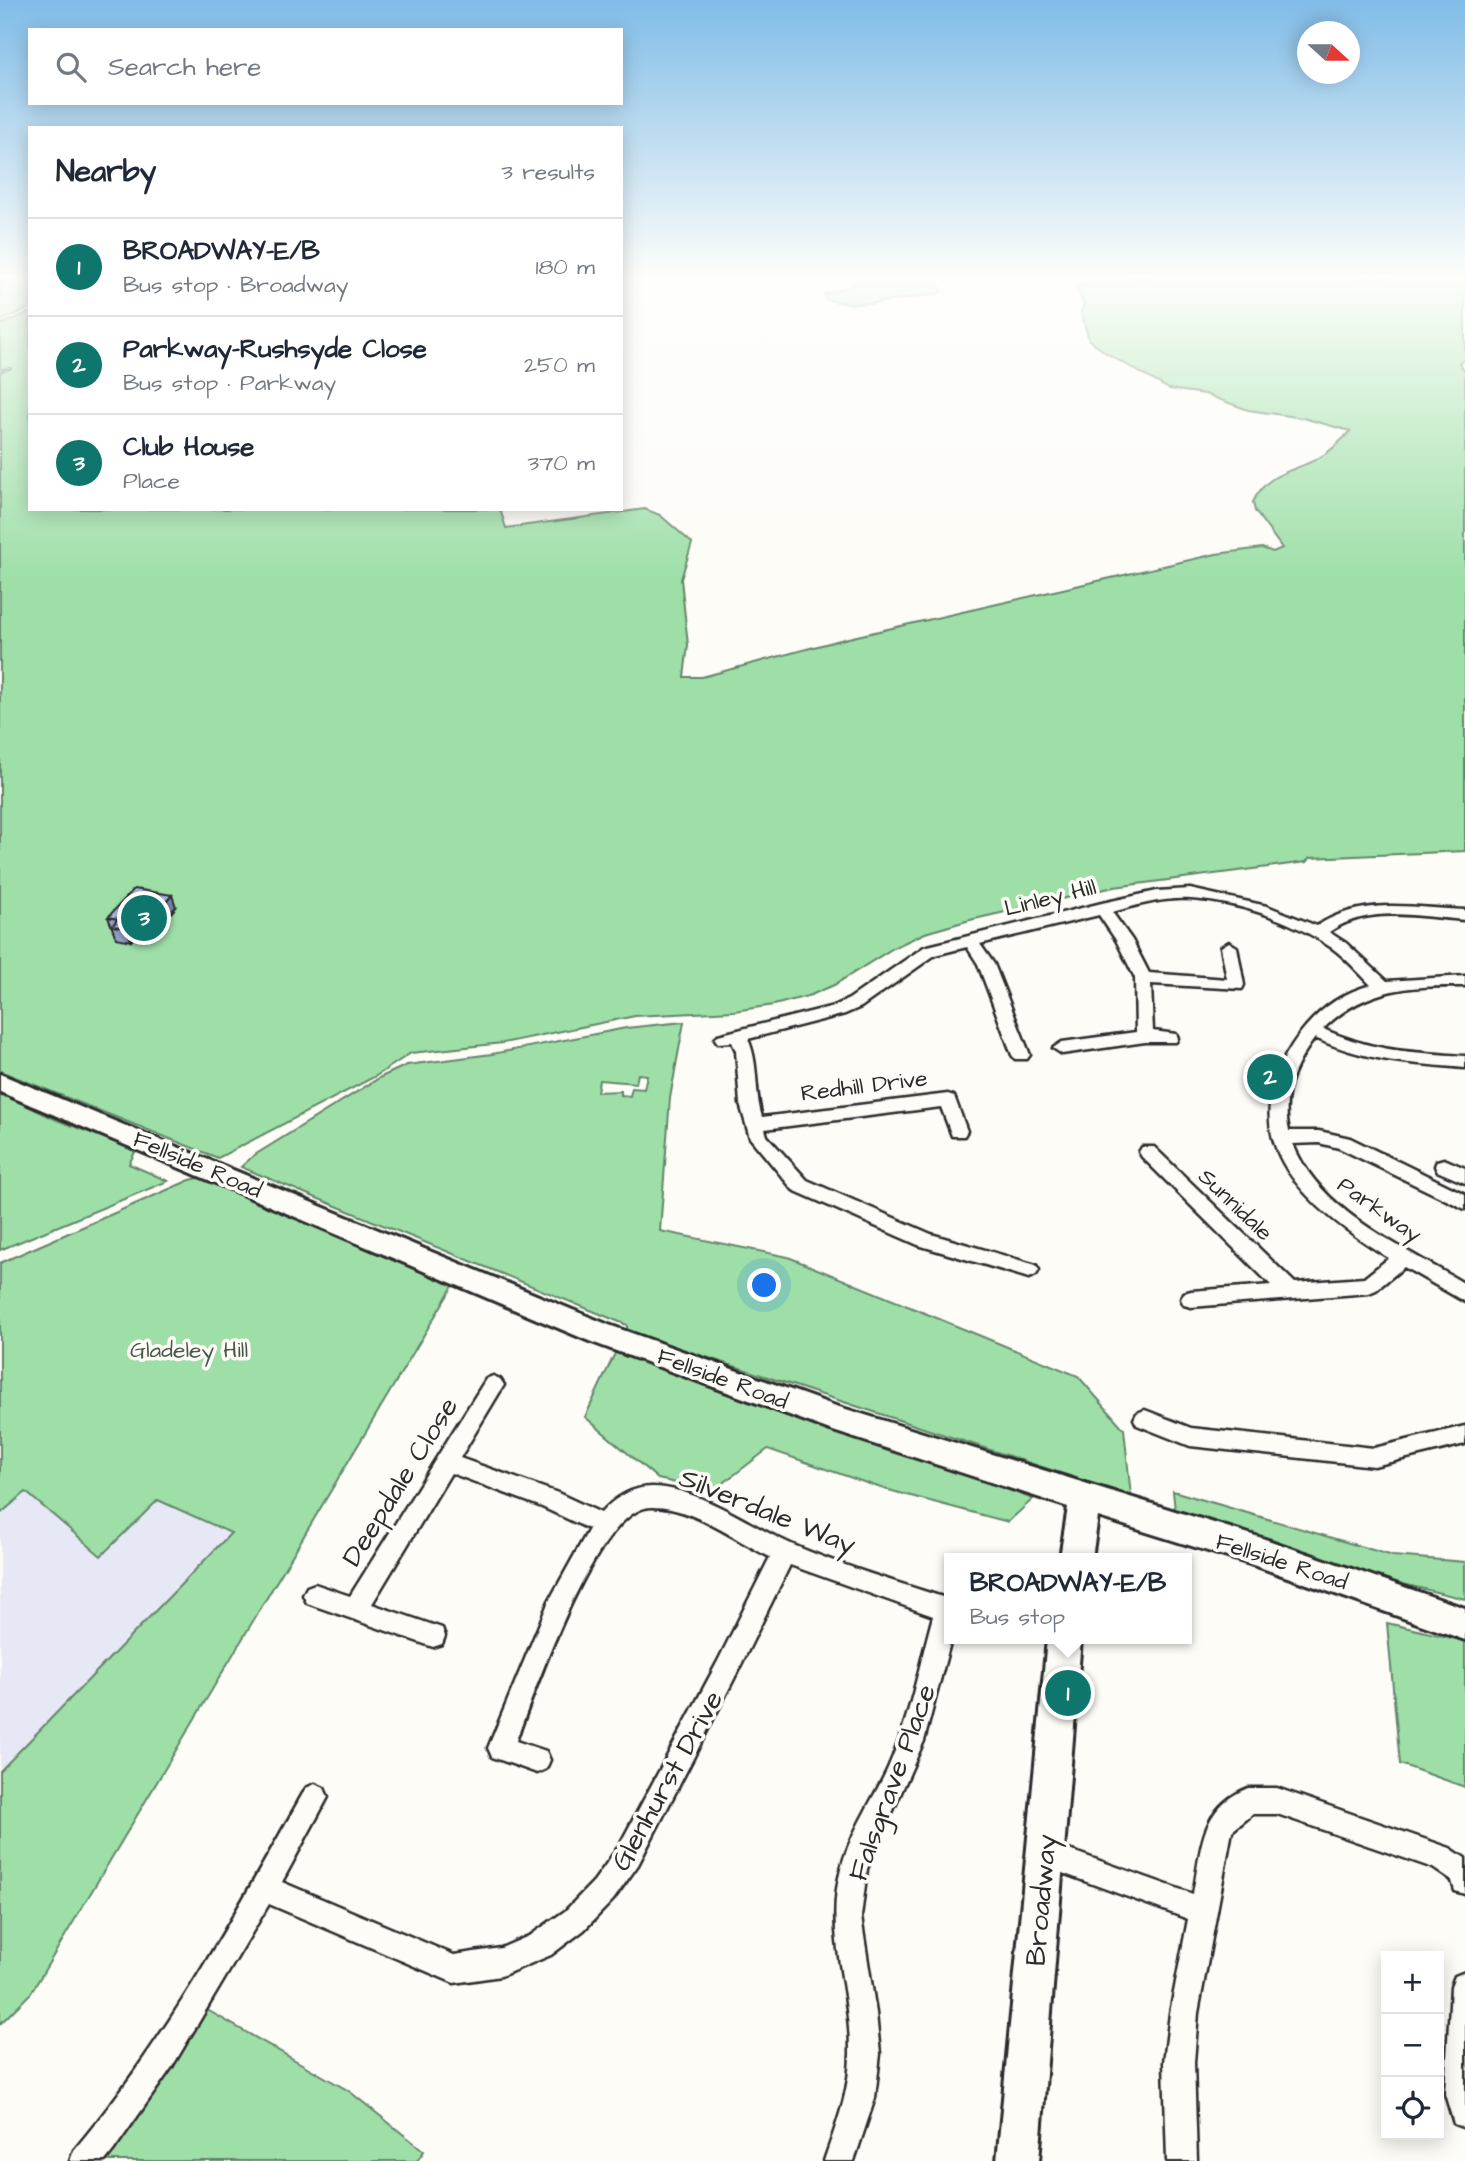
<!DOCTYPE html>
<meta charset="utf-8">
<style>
body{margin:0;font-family:"Architects Daughter",sans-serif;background:#f2f2f3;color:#1f2937}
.controls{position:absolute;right:21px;bottom:21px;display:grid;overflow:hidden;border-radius:0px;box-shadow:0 4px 18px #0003}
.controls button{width:63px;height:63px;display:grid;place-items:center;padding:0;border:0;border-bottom:2px solid #e0e1e3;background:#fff;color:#1f2937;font:35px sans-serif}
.compass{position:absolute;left:1297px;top:21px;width:63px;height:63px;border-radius:50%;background:#fff;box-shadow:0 4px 18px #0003;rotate:111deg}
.you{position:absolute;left:765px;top:1286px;width:24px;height:24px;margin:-18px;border:5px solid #fff;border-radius:50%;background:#1a73e8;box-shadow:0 0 0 10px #1a73e833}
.badge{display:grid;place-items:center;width:46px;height:46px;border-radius:50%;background:#0f766e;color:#fff;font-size:23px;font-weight:700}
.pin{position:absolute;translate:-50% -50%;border:4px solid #fff;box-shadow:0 2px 7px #0006}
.popup{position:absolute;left:944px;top:1553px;width:248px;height:91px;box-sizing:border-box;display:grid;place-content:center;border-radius:0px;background:#fff;filter:drop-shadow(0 2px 5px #0005);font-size:23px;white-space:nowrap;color:#747a83}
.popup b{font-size:26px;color:#1f2937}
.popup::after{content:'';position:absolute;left:50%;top:100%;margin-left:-14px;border:14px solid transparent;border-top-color:#fff}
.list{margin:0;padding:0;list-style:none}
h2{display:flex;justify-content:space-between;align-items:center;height:91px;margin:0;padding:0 28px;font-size:30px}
h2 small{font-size:23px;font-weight:400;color:#747a83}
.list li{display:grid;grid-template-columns:46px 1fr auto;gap:21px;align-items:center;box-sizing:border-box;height:98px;padding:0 28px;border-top:2px solid #e0e1e3}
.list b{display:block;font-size:26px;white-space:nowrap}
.list p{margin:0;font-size:23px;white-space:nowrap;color:#747a83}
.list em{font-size:23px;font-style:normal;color:#747a83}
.icon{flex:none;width:38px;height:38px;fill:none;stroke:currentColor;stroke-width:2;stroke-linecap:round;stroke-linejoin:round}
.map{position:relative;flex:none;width:1465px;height:2161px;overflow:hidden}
.search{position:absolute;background:#fff;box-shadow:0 4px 18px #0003;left:28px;top:28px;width:595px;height:77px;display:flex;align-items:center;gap:18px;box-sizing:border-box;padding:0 24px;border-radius:0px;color:#747a83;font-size:26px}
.panel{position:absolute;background:#fff;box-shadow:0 4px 18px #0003;left:28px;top:126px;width:595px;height:385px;border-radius:0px}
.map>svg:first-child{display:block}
</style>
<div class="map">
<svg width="1465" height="2161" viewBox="0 0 1465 2161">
<rect width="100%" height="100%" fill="#fdfcf7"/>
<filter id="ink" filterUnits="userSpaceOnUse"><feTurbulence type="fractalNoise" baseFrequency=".0143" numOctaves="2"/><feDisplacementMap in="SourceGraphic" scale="14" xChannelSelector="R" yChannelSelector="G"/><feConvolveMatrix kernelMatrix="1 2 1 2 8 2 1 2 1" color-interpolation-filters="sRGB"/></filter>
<g filter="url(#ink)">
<!-- built -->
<polygon fill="#e6e9f5" points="26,1492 101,1556 158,1500 232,1533 0,1771 0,1514"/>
<!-- green -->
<g fill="#9edfa8" stroke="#64856a" stroke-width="2" fill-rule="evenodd">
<polygon points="0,277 30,277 30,308 0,321"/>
<path d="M861,277h73l8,13 -4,4c-38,3 -75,17 -112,5l-2,-5 27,-8z"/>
<path d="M1111,277h354v82l-6,4 6,8v480l-155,7 -4,4 -192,25 -144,33 -45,13 -30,14 -61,38 -23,10 -37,10 -40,6 -99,5 -132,27 -92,10 -35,23 -158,82 -218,-87v-699l12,-4 -12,1v-44l30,-13v197h470l6,19 139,-19 15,6 32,28 -11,36 7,66 -4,32h18l142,-38 372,-85 46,-6 11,4 9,-4 -27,-37 -2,-9c16,-34 45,-29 72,-48 9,-6 18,-15 25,-23l-47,-13 -55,-8 -43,-16 -36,-5 -63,-36 -17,-13 -8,-28 3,-8 -9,-18z"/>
<path d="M684,1022l-14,76 -10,133 128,26 290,119 46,53 7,67 -504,-165v-6l-386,-158 12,-11 128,-79 26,-12 85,-11 134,-26zM638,1074l9,1 -3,14 -12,-1 -2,8 -9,-1v-4l-24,1 2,-12 37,3z"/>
<polygon points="0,1093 57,1120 136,1150 129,1164 168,1181 0,1250"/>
<polygon points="208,1176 456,1281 31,1993 0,2024 0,1771 231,1533 158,1500 101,1556 26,1492 0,1514 0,1263 190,1180"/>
<polygon points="617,1349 1033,1499 1008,1522 881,1488 768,1449 713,1491 658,1479 585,1417"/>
<polygon points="1173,1491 1393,1556 1465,1562 1465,1599 1399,1583 1175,1511"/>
<polygon points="1387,1623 1465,1641 1465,1787 1400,1764"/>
<polygon points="202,2007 349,2091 424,2151 417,2161 100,2161 139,2115"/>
</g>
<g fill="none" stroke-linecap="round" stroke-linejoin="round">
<!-- stream -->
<polyline stroke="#608a9b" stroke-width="2.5" points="0,282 23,277"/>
<defs>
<g id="street">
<path d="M1190,889l77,17 50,20c45,-30 97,-18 148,-16v10c-46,-3 -95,-16 -136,12l17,11 41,38 78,-5v10c-55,0 -100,1 -142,43 53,23 86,23 142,27v12c-56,-5 -97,-6 -150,-30 -21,27 -34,59 -26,93h30l31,7 115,56v15l-126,-61 -20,-5 -26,1c28,70 112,103 172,140v18l-61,-35 -28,23 -7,3 -178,14 -7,-2 -3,-6 3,-6 7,-2 80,-6 -129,-128 -3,-5 3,-5h12l141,136 69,-5 25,-20c-79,-49 -160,-115 -97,-213 19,-29 45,-51 79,-60 -12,-12 -25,-27 -39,-37 -38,-27 -93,-46 -141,-49 -26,-2 -53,6 -79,13l20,28 17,33 78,6 -6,-32 8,-5 8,5 7,38 -2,4 -91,-5 2,47 23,3 2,4 -2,4h-31l-83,12 -9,-6 9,-6 74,-10 -1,-54 -19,-38 -17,-25 -119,29 14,20 36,91 -3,4h-12l-3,-4 -34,-91 -11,-17 -32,8 -74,52 -16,7 -97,25c11,24 6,52 14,78l186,-23 6,2 13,35 -3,5h-12l-11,-29 -176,22 2,7 40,44 124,54 105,31 3,5 -3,5 -7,3 -111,-33 -125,-55 -43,-52 -10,-34 -4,-53 -4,-9 -14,1 -3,-4 3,-4 116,-29 15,-7 75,-52 178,-44 55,-12z"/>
<polygon points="1444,1159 1465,1168 1465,1183 1437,1171 1435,1166 1437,1161"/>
<path d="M493,1376l7,3 4,6 -44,73 98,35 43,20c13,-15 31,-26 51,-26 46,0 98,39 139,57 51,22 105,38 158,55v40h2l-27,102 -57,128 -6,48 15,96 4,41 -5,44 -21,63h-30c12,-35 26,-70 26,-108 1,-62 -26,-122 -9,-184 9,-36 31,-67 47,-101 21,-47 31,-102 45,-152l-143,-51 -55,112 -97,188 -25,35 -29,30 -33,25 -50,21 -47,7 -185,-79 -97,163 -59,84 -8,10h-35l4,-11c92,-109 162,-238 232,-362l9,-4 9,4 4,9 -46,85 172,73 47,-7 30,-13 34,-24 29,-30 25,-35 99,-185 52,-104c-36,-17 -76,-50 -118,-50 -55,-1 -118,187 -136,234l30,10 4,9 -4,9 -9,4 -45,-16 -4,-9 61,-147 40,-72 -47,-22 -91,-34 -79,131 70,24 3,8 -3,8 -9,3 -118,-41 -8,-3 -4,-8 4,-8 8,-3 35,12 136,-217z"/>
<polygon points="1145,1410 1191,1428 1374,1448 1465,1426 1465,1444 1374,1466 1190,1446 1137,1425 1134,1419 1137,1413"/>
<path d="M1248,1788h29l173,60 15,10v36l-10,-3 -3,-10 -19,-13 -156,-54h-24l-21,17 -34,182 -4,49 3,99h-30l-3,-99 6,-49 18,-94 -153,-56 -4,-9 4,-9 9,-4 149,53c9,-45 6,-86 55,-106z"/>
<polygon points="1465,1972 1465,2128 1454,2124 1445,2094 1451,1986 1455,1976"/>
</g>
<g id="secondary">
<polygon points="0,1074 609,1325 833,1405 1259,1537 1465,1608 1465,1640 1259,1567 1098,1517 1092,1558 1060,1558 1068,1507 830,1430 589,1341 0,1092"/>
<polygon points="1047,1639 1081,1639 1039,2161 997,2161"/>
</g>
</defs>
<!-- street casing -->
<use href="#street" stroke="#2b2b2b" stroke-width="5"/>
<!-- secondary casing -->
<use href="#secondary" stroke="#2b2b2b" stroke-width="6"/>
<!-- street -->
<use href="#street" fill="#fdfcf7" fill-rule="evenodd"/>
<!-- secondary -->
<use href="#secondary" fill="#fdfcf7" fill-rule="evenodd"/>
</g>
<!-- wall -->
<polygon fill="#99a3ce" stroke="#2b2b2b" stroke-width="2" points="176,907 150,936 137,934 131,941 116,938 108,917"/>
<!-- shaded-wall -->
<g fill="#7d85a7" stroke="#2b2b2b" stroke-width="2">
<polygon points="172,895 176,907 150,936 147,924"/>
<polygon points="133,921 137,934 131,941 127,928"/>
</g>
<!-- building -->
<polygon fill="#b2beef" stroke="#2b2b2b" stroke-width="2" points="134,889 172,895 147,924 133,921 127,928 112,926 118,919 108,917"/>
</g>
<!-- sky -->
<linearGradient id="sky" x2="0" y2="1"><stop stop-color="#80bce7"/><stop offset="0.48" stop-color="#fefefb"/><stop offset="1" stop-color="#fefefb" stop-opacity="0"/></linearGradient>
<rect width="1465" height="579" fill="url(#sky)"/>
<g text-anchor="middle" stroke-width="7" stroke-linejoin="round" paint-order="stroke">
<!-- street labels -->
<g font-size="23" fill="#2b2b2b" stroke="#fdfcf7">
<text transform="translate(1050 897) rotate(-14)" y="8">Linley Hill</text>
<text transform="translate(864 1085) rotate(-7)" y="8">Redhill Drive</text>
<text transform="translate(198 1164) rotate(23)" y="8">Fellside Road</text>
<text transform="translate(1236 1204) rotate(44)" y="8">Sunnidale</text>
<text transform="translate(1380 1209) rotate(35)" y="8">Parkway</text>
<text transform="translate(723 1378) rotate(20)" y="8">Fellside Road</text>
<text transform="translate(1282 1561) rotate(18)" y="8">Fellside Road</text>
</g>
<!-- park labels -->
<g font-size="23" fill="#48584a" stroke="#fdfcf7">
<text x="189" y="1357">Gladeley Hill</text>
</g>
<!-- near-street labels -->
<g font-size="28" fill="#2b2b2b" stroke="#fdfcf7">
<text transform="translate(399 1481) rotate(-58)" y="10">Deepdale Close</text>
<text transform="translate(768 1510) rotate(22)" y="10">Silverdale Way</text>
<text transform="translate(666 1780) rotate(-61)" y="10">Glenhurst Drive</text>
<text transform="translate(891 1782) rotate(-70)" y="10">Falsgrave Place</text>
<text transform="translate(1040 1900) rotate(-85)" y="10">Broadway</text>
</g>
</g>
</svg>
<div class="controls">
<button>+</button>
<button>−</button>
<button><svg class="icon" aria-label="locate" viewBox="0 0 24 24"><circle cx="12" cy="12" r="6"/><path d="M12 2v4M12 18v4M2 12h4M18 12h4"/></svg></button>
</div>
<svg class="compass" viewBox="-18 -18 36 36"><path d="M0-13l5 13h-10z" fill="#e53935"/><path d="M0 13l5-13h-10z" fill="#747a83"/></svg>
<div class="you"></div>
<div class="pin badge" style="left:1068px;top:1693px">1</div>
<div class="popup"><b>BROADWAY-E/B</b>Bus stop</div>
<div class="pin badge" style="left:1270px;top:1077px">2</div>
<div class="pin badge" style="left:144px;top:918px">3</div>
<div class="search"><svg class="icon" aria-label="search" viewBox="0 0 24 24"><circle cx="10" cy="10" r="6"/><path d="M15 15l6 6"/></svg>Search here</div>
<section class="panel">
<h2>Nearby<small>3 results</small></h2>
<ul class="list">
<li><span class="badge">1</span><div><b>BROADWAY-E/B</b><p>Bus stop · Broadway</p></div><em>180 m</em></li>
<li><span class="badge">2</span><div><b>Parkway-Rushsyde Close</b><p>Bus stop · Parkway</p></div><em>250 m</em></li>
<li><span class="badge">3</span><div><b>Club House</b><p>Place</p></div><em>370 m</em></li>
</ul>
</section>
</div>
